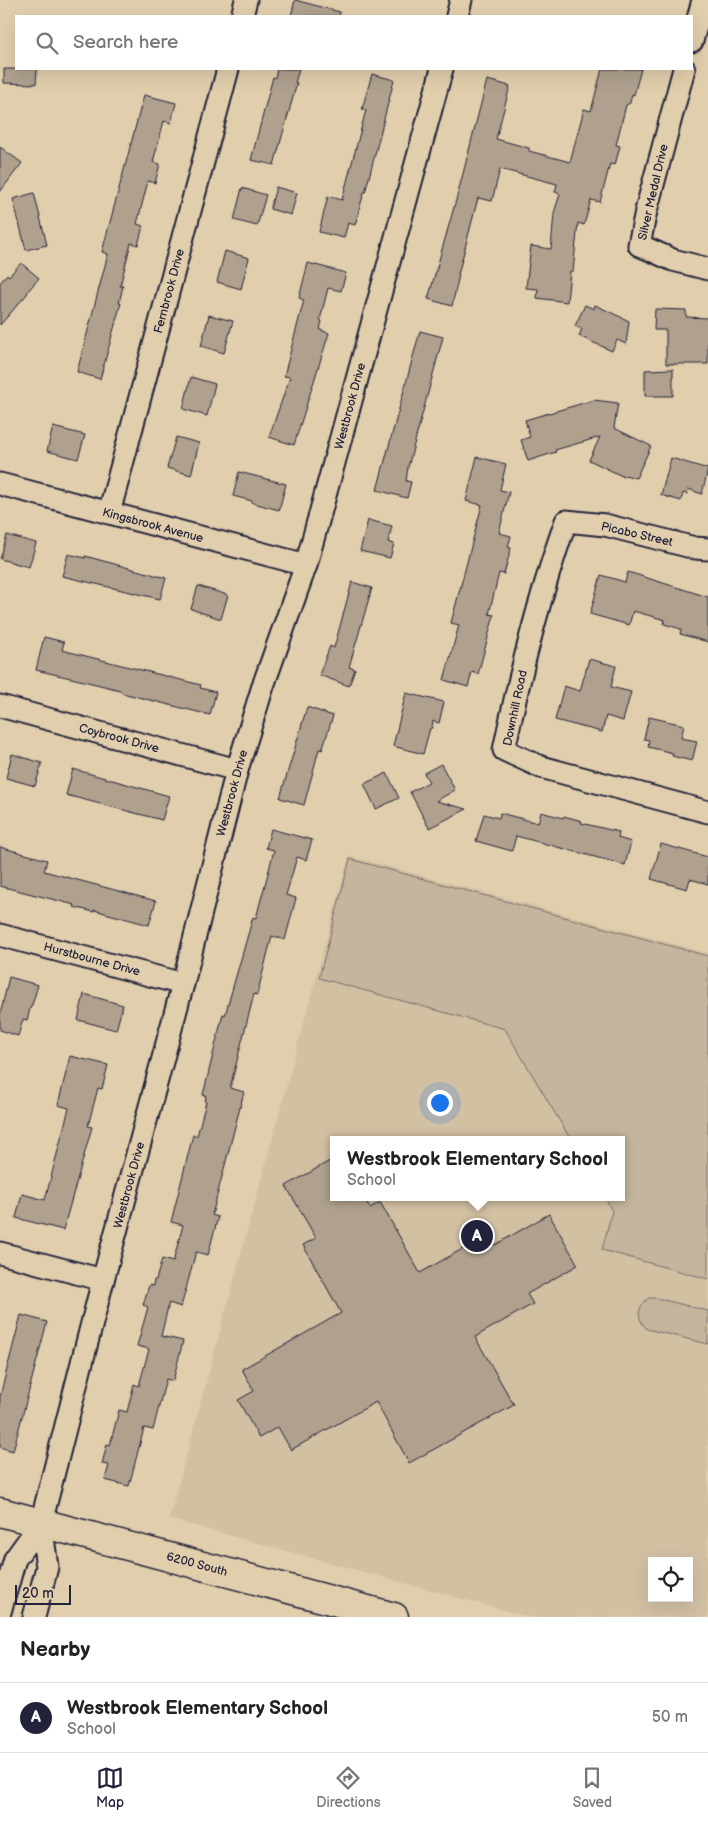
<!DOCTYPE html>
<style>
body{margin:0;font-family:"Balsamiq Sans",sans-serif;background:#f2f2f2;color:#222}
.controls{position:absolute;right:15px;bottom:15px;display:grid;overflow:hidden;border-radius:0px;box-shadow:0 5px 20px #0002}
.controls button{width:45px;height:45px;display:grid;place-items:center;padding:0;border:0;border-bottom:1px solid #e0e0e0;background:#fff;color:#222;font:25px sans-serif}
.scale{position:absolute;left:15px;bottom:12px;width:56px;box-sizing:border-box;padding-left:5px;border:2px solid #22223b;border-top:0;font-size:14px;line-height:18px;white-space:nowrap;color:#22223b;-webkit-text-stroke:4px #e1ceac;paint-order:stroke}
.you{position:absolute;left:439px;top:1102px;width:18px;height:18px;margin:-12px;border:4px solid #fff;border-radius:50%;background:#1a73e8;box-shadow:0 0 0 8px #1a73e833}
.badge{display:grid;place-items:center;width:32px;height:32px;border-radius:50%;background:#22223b;color:#fff;font-size:16px;font-weight:700}
.pin{position:absolute;translate:-50% -50%;border:2px solid #fff;box-shadow:0 1px 5px #0006}
.popup{position:absolute;left:330px;top:1136px;width:295px;height:65px;box-sizing:border-box;display:grid;place-content:center;border-radius:0px;background:#fff;filter:drop-shadow(0 1px 4px #0005);font-size:16px;white-space:nowrap;color:#767676}
.popup b{font-size:19px;color:#222}
.popup::after{content:'';position:absolute;left:50%;top:100%;margin-left:-10px;border:10px solid transparent;border-top-color:#fff}
.list{margin:0;padding:0;list-style:none}
h2{display:flex;justify-content:space-between;align-items:center;height:65px;margin:0;padding:0 20px;font-size:21px}
h2 small{font-size:16px;font-weight:400;color:#767676}
.list li{display:grid;grid-template-columns:32px 1fr auto;gap:15px;align-items:center;box-sizing:border-box;height:70px;padding:0 20px;border-top:1px solid #e0e0e0}
.list b{display:block;font-size:19px;white-space:nowrap}
.list p{margin:0;font-size:16px;white-space:nowrap;color:#767676}
.list em{font-size:16px;font-style:normal;color:#767676}
.icon{flex:none;width:28px;height:28px;fill:none;stroke:currentColor;stroke-width:2;stroke-linecap:round;stroke-linejoin:round}
.map{position:relative;flex:none;width:708px;height:1617px;overflow:hidden}
.search{position:absolute;background:#fff;box-shadow:0 5px 20px #0002;left:15px;right:15px;top:15px;height:55px;display:flex;align-items:center;gap:12px;box-sizing:border-box;padding:0 18px;border-radius:0px;color:#767676;font-size:19px}
.sheet{height:135px;background:#fff}
nav{display:flex;justify-content:space-around;align-items:center;box-sizing:border-box;height:70px;border-top:1px solid #e0e0e0;background:#fff;font-size:14px;color:#767676}
nav a{display:grid;justify-items:center;gap:2px}
nav .on{color:#22223b}
.map>svg:first-child{display:block}
</style>
<div class="map">
<svg width="708" height="1617" viewBox="0 0 708 1617">
<rect width="100%" height="100%" fill="#e1ceac"/>
<filter id="ink" filterUnits="userSpaceOnUse"><feTurbulence type="fractalNoise" baseFrequency=".02" numOctaves="2"/><feDisplacementMap in="SourceGraphic" scale="10" xChannelSelector="R" yChannelSelector="G"/><feConvolveMatrix kernelMatrix="1 2 1 2 8 2 1 2 1" color-interpolation-filters="sRGB"/></filter>
<g filter="url(#ink)">
<!-- built -->
<path fill="#d2c0a3" fill-rule="evenodd" d="M349,856l359,97v664h-179l-360,-98zM333,1140h288v57h-288zM652,1561h37v37h-37z"/>
<!-- green -->
<g fill="#c5b59c" stroke="#746c6c">
<polygon points="350,859 708,956 708,1279 602,1250 612,1211 605,1197 621,1197 621,1140 571,1140 505,1029 319,978"/>
<path d="M649,1298h7l52,13v33l-61,-15c-11,-11 -10,-22 2,-31z"/>
</g>
<!-- building -->
<g fill="#afa18e" stroke="#22223b">
<polygon points="295,0 340,12 339,16 291,16"/>
<polygon points="4,69 37,69 36,84 4,83"/>
<polygon points="277,69 299,69 295,83 297,83 274,165 251,160 273,77 275,78"/>
<polygon points="602,69 641,69 634,95 632,94 630,103 626,105 616,145 620,146 615,165 610,164 600,202 591,200 584,225 578,223 573,271 570,271 567,302 537,298 538,289 526,288 531,246 551,249 554,213 560,194 555,192 557,184 500,169 492,201 478,198 458,275 459,275 452,306 428,299 458,193 487,80 510,86 496,139 529,148 529,151 570,162 584,109 591,111"/>
<polygon points="372,74 394,80 365,193 364,192 355,225 348,223 344,238 319,232 328,196 342,200 366,110 362,109"/>
<polygon points="144,95 176,103 171,123 164,121 153,162 160,164 155,183 148,181 137,224 143,226 138,245 131,243 120,286 123,286 119,303 121,303 100,379 77,372 108,254 102,252"/>
<polygon points="0,147 22,163 0,192"/>
<polygon points="276,187 297,193 291,215 270,209"/>
<polygon points="242,188 266,195 257,226 234,220"/>
<polygon points="34,193 47,245 26,250 13,199"/>
<polygon points="225,251 249,258 241,289 217,282"/>
<polygon points="21,263 39,278 27,292 28,293 0,325 0,283 7,274 9,276"/>
<polygon points="308,263 346,273 341,291 328,288 320,320 322,321 320,330 329,333 294,445 269,437 290,377 284,376 304,300 299,298"/>
<polygon points="585,305 594,309 595,305 629,321 626,344 617,340 612,351 579,336 582,329 575,326"/>
<polygon points="655,309 686,310 686,317 708,318 708,364 666,364 666,330 654,330"/>
<polygon points="209,315 233,321 224,353 201,346"/>
<polygon points="420,331 443,337 408,467 406,481 411,482 407,498 377,490"/>
<polygon points="673,369 673,396 645,396 645,370"/>
<polygon points="191,377 215,384 207,416 183,409"/>
<polygon points="594,400 618,403 614,428 651,446 636,478 625,475 624,477 589,460 600,437 555,450 556,452 528,461 521,440 530,437 525,420"/>
<polygon points="53,427 85,435 78,459 47,451"/>
<polygon points="176,437 199,443 191,475 167,468"/>
<polygon points="477,457 506,464 500,490 509,492 499,533 511,536 508,547 511,548 504,574 499,573 489,614 494,615 478,674 472,672 468,687 444,680 459,625 451,623 482,505 466,501"/>
<polygon points="671,458 708,469 702,494 688,489 687,494 683,493 681,501 661,495"/>
<polygon points="239,472 286,484 279,510 253,503 252,501 233,496"/>
<polygon points="368,520 392,526 388,542 394,544 390,558 360,551"/>
<polygon points="7,535 36,543 29,567 0,559"/>
<polygon points="68,554 85,558 85,556 166,578 160,599 62,576"/>
<polygon points="628,572 708,597 708,642 680,634 681,629 664,624 665,620 633,611 629,625 590,614 601,575 625,582"/>
<polygon points="352,582 372,588 349,667 355,669 349,686 319,675 330,646 334,648"/>
<polygon points="198,586 228,595 221,619 191,609"/>
<polygon points="44,637 64,642 62,650 201,685 200,688 216,692 210,715 122,693 120,690 88,682 36,670"/>
<polygon points="589,659 616,666 611,687 631,692 623,721 606,716 602,732 555,720 564,686 580,691"/>
<polygon points="406,693 444,702 439,723 433,721 432,728 430,728 423,754 393,746"/>
<polygon points="307,707 333,716 322,750 319,749 304,805 280,798"/>
<polygon points="649,717 684,725 681,738 697,741 692,761 672,756 673,753 648,747 649,740 644,739"/>
<polygon points="12,754 42,763 35,786 6,778"/>
<polygon points="441,764 455,790 436,801 467,809 429,828 410,792 429,782 424,773"/>
<polygon points="73,769 169,796 162,820 66,795"/>
<polygon points="387,773 399,798 376,809 364,784"/>
<polygon points="541,812 563,818 564,816 582,821 581,823 619,832 618,838 631,842 625,865 516,836 512,851 476,841 484,814 499,818 500,813 538,823"/>
<polygon points="271,829 312,840 306,860 297,857 286,895 296,898 285,940 272,936 257,995 254,994 230,1088 244,1092 212,1215 218,1217 208,1255 196,1252 181,1307 169,1303 161,1336 183,1341 173,1381 166,1379 153,1430 144,1428 129,1486 105,1480 109,1465 102,1464 107,1444 110,1445 119,1410 127,1412 134,1384 139,1386 149,1349 137,1346 148,1307 143,1305 149,1285 153,1286 154,1280 156,1280 162,1259 173,1262 183,1225 171,1222 193,1135 197,1136 206,1102 205,1102 206,1096 203,1095 223,1014 225,1015 253,917 256,918 270,866 274,850 266,848"/>
<polygon points="661,844 708,857 708,884 690,879 687,889 651,879"/>
<polygon points="0,847 47,860 44,871 156,901 149,925 94,910 94,912 74,907 75,905 0,886"/>
<polygon points="9,977 38,985 32,1005 31,1005 27,1020 23,1019 18,1036 0,1030 0,1015"/>
<polygon points="84,994 123,1005 116,1030 78,1020"/>
<polygon points="70,1056 108,1065 102,1089 98,1088 88,1126 92,1127 63,1230 16,1218 22,1194 45,1200 69,1108 58,1105"/>
<polygon points="333,1159 333,1197 364,1197 370,1208 380,1202 420,1273 487,1235 495,1245 549,1214 578,1265 527,1294 533,1304 475,1337 514,1405 409,1463 376,1402 291,1450 278,1427 259,1438 238,1400 254,1391 242,1369 341,1313 303,1245 316,1238 286,1186"/>
<polygon points="21,1315 47,1322 13,1451 0,1447 0,1396"/>
</g>
<g fill="none" stroke-linecap="round" stroke-linejoin="round">
<defs>
<g id="street">
<polyline points="242,16 246,0"/>
<polyline points="457,16 461,0"/>
<polyline points="692,41 703,0"/>
<polyline points="684,69 646,211 639,245 673,260 708,269"/>
<polyline points="0,484 306,565"/>
<polyline points="109,513 228,69"/>
<path d="M708,549l-13,-1 -90,-23 -39,-4c-26,73 -46,152 -62,229l37,17 167,45"/>
<polyline points="0,706 237,770"/>
<polyline points="0,935 183,984"/>
<polyline points="0,1253 103,1280"/>
<polyline points="0,1612 15,1559 41,1523 103,1280 183,984 237,770 263,686 306,565 442,69"/>
<polyline points="34,1617 47,1567 41,1523"/>
</g>
<polyline id="secondary" points="0,1512 394,1617"/>
</defs>
<!-- street casing -->
<use href="#street" stroke="#22223b" stroke-width="25"/>
<!-- secondary casing -->
<use href="#secondary" stroke="#22223b" stroke-width="31"/>
<!-- street -->
<use href="#street" stroke="#e1ceac" stroke-width="21"/>
<!-- secondary -->
<use href="#secondary" stroke="#e1ceac" stroke-width="28"/>
</g>
</g>
<g text-anchor="middle" stroke-width="5" stroke-linejoin="round" paint-order="stroke">
<!-- street labels -->
<g font-size="12" fill="#22223b" stroke="#e1ceac">
<text transform="translate(653 192) rotate(-77)" y="4">Silver Medal Drive</text>
<text transform="translate(169 291) rotate(-75)" y="4">Fernbrook Drive</text>
<text transform="translate(350 406) rotate(-75)" y="4">Westbrook Drive</text>
<text transform="translate(153 525) rotate(15)" y="4">Kingsbrook Avenue</text>
<text transform="translate(637 534) rotate(13)" y="4">Picabo Street</text>
<text transform="translate(515 708) rotate(-78)" y="4">Downhill Road</text>
<text transform="translate(119 738) rotate(15)" y="4">Coybrook Drive</text>
<text transform="translate(232 793) rotate(-75)" y="4">Westbrook Drive</text>
<text transform="translate(92 959) rotate(15)" y="4">Hurstbourne Drive</text>
<text transform="translate(129 1185) rotate(-75)" y="4">Westbrook Drive</text>
<text transform="translate(197 1564) rotate(15)" y="4">6200 South</text>
</g>
</g>
</svg>
<div class="controls">
<button><svg class="icon" aria-label="locate" viewBox="0 0 24 24"><circle cx="12" cy="12" r="6"/><path d="M12 2v4M12 18v4M2 12h4M18 12h4"/></svg></button>
</div>
<div class="scale">20 m</div>
<div class="you"></div>
<div class="pin badge" style="left:477px;top:1236px">A</div>
<div class="popup"><b>Westbrook Elementary School</b>School</div>
<div class="search"><svg class="icon" aria-label="search" viewBox="0 0 24 24"><circle cx="10" cy="10" r="6"/><path d="M15 15l6 6"/></svg>Search here</div>
</div>
<section class="sheet">
<h2>Nearby<small></small></h2>
<ul class="list">
<li><span class="badge">A</span><div><b>Westbrook Elementary School</b><p>School</p></div><em>50 m</em></li>
</ul>
</section>
<nav>
<a class="on"><svg class="icon" aria-label="map" viewBox="0 0 24 24"><path d="M3 6l6-2 6 2 6-2v14l-6 2-6-2-6 2zM9 4v14M15 6v14"/></svg>Map</a>
<a><svg class="icon" aria-label="directions" viewBox="0 0 24 24"><path d="M12 3l9 9-9 9-9-9zM9 14v-3h6M13 9l2 2-2 2"/></svg>Directions</a>
<a><svg class="icon" aria-label="saved" viewBox="0 0 24 24"><path d="M7 4h10v16l-5-4-5 4z"/></svg>Saved</a>
</nav>
